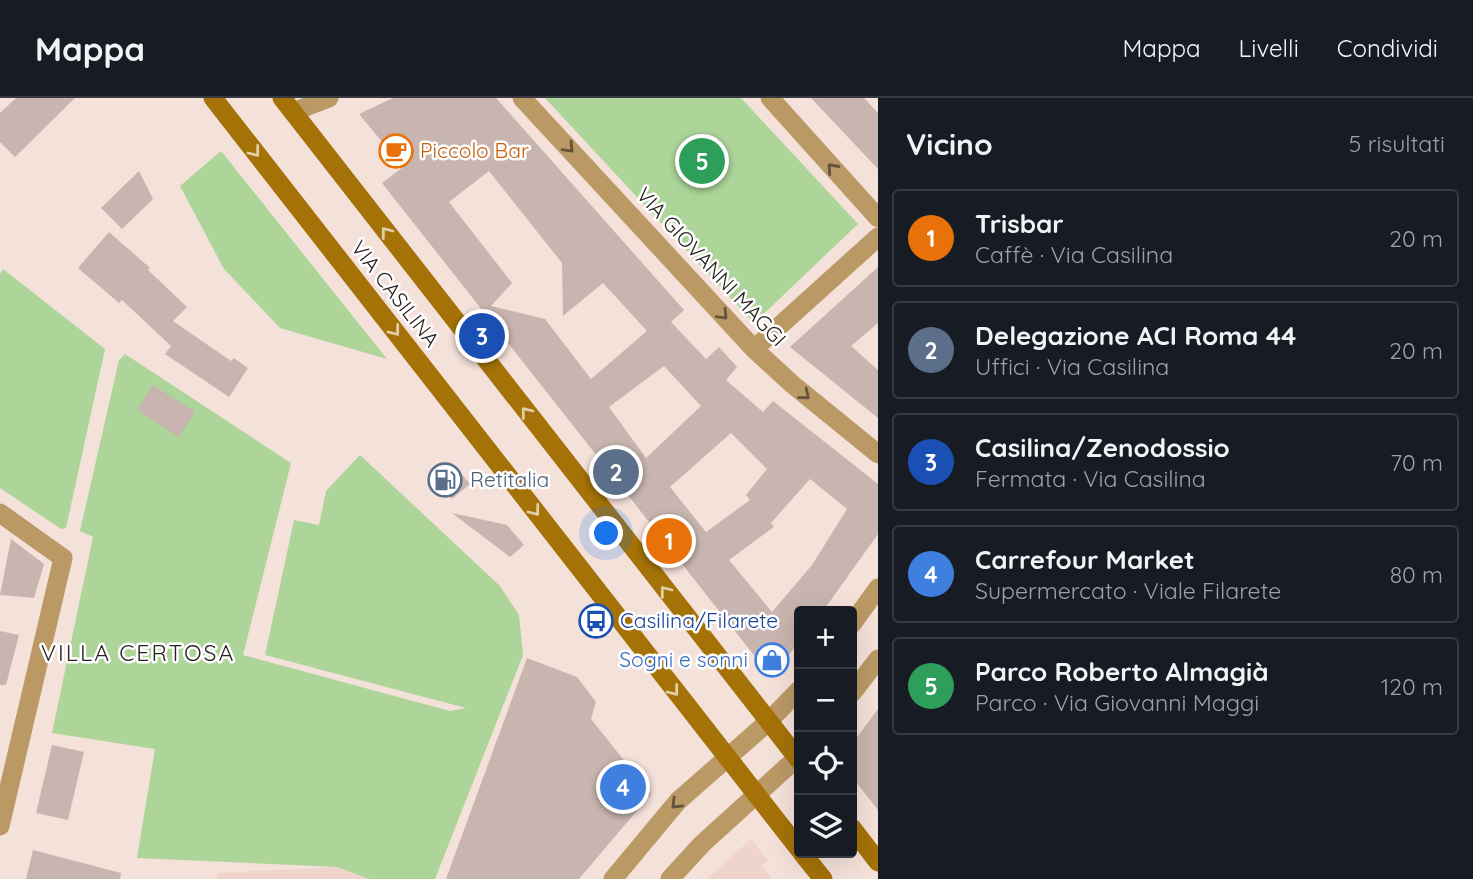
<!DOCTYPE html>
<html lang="it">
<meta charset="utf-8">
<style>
body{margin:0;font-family:Quicksand,sans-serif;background:#242831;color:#f1f3f6}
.controls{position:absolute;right:21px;bottom:21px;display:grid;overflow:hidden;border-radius:7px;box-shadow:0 7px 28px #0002}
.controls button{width:63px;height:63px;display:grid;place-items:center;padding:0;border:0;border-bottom:2px solid #363941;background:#171b24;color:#f1f3f6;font:35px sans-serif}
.you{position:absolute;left:607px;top:436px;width:24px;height:24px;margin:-18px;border:5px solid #fff;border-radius:50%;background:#1a73e8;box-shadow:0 0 0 10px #1a73e833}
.badge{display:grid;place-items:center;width:46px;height:46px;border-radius:50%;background:#0b8043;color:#fff;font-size:23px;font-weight:700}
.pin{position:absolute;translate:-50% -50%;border:4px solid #fff;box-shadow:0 2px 7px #0006}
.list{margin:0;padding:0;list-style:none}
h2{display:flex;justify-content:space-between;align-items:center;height:91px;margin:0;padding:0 28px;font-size:30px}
h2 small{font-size:23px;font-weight:400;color:#9ea1a6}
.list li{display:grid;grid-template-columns:46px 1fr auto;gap:21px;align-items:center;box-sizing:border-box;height:98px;margin:0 14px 14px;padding:0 14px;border:2px solid #363941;border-radius:7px}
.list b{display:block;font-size:26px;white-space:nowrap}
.list p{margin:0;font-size:23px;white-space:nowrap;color:#9ea1a6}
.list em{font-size:23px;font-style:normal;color:#9ea1a6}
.icon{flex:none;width:38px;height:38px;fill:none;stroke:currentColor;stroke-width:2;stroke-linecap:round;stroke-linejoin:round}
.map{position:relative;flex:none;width:878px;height:781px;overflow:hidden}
header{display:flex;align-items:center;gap:42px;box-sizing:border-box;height:98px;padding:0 35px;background:#171b24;border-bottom:2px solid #363941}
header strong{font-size:33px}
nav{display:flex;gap:38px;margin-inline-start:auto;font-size:24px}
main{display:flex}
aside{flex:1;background:#171b24}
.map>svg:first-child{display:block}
</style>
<header>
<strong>Mappa</strong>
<nav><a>Mappa</a><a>Livelli</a><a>Condividi</a></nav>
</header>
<main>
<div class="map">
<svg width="878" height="781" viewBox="0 0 878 781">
<rect width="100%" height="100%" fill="#f4e1da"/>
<!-- built -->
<g fill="#efd4cb">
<polygon points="751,741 768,763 762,768 772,781 707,781"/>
<polygon points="337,769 369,781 217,781 217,775"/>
</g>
<!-- green -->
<g fill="#add59a">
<polygon points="545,0 741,0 858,126 754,225"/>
<polygon points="221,53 387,261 280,230 224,171 180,88"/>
<polygon points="3,171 105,251 66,430 61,431 0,390 0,176"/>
<polygon points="125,256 291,365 243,557 450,613 466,610 265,557 294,422 319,427 326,393 360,357 500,488 519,517 523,557 435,781 369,781 337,769 137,760 155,651 52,635 93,439 80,433 119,262"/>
</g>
<!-- building -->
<g fill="#c8b5af" fill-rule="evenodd">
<polygon points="16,0 75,0 15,59 0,44 0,15"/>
<path d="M393,0h103l188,212 -13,12 35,37 13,-12 18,20 -11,13 37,32 10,-11 105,83v50l-55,77h-24v31l-17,21 -14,10 -386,-490 21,-16 -44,-53zM489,73l73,92 1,53 40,-33 44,48 -56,48 -46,-60 -54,-13 21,-23 -63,-81zM664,268l37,40 -55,52 -37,-51zM731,335l36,36 -21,26 4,5 -44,32 -36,-45zM810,381l37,30 -35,56 -40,47 -43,-52 45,-33 -3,-4z"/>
<polygon points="811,0 864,0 878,15 878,71"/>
<polygon points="139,73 153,101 122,131 101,110"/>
<polygon points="109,134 150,170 148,172 187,209 173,223 231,263 234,260 248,270 229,299 165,256 171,248 122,202 119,205 78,170"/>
<polygon points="878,169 878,225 851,248 878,272 878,320 790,249"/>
<polygon points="153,287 195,314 179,339 137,312"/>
<polygon points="458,372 470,386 452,401 440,387"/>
<polygon points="452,415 507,427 524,447 510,459"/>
<polygon points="11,441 44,466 34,500 0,497"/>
<polygon points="0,533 19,537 6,587 0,587"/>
<polygon points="527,560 577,579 596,604 591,621 651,696 579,781 446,781"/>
<polygon points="878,611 878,712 852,679 852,646"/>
<polygon points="52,647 84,654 68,722 36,715"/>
<polygon points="33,752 121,775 120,781 26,781"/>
</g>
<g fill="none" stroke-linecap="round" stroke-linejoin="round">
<!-- minor -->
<g stroke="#bb9965" stroke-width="19">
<polyline points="522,0 754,251 792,286 878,356"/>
<polyline points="770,0 878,120"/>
<polyline points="293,14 329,0"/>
<polyline points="754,251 878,139"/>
<polyline points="0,415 63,460 0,728"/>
<polyline points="852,526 878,490"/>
<polyline points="852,595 878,561"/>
<polyline points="613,781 678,703 768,624 799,592"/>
<polyline points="670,781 702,746 799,658"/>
</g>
<!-- secondary -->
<g stroke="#a47207" stroke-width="19">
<polyline points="213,0 799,751"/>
<polyline points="282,0 799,662"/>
<polyline points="852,730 878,764"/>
<polyline points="802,755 823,781"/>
</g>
</g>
<!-- one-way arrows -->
<defs><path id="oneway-chevron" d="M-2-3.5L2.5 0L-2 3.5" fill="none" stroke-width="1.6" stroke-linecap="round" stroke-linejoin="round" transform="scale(1.75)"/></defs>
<g stroke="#64523c">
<use href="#oneway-chevron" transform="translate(569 50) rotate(47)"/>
<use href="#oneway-chevron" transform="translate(832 70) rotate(-132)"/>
<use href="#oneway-chevron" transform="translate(723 217) rotate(47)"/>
<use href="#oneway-chevron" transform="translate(805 297) rotate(39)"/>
<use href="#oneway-chevron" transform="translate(676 706) rotate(135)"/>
</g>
<g stroke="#dfcea8">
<use href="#oneway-chevron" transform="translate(255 54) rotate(52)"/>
<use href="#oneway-chevron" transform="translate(386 134) rotate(-128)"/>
<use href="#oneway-chevron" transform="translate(395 233) rotate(52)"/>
<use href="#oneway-chevron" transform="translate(526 314) rotate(-128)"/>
<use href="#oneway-chevron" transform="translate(535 413) rotate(52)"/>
<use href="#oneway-chevron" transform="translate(665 493) rotate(-128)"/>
<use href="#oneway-chevron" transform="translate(674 593) rotate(52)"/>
</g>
<!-- icons -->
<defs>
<symbol id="cafe-ring" viewBox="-11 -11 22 22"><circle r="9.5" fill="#fff" stroke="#e8710a" stroke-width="1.5"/><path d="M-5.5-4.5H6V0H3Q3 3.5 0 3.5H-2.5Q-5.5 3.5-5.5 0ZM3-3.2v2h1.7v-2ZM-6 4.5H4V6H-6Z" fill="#e8710a"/></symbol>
<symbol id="fuel-ring" viewBox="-11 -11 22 22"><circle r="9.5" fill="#fff" stroke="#5c6f8a" stroke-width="1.5"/><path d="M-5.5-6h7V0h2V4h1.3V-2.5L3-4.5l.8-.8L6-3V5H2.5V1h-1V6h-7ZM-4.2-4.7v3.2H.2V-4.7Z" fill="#5c6f8a"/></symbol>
<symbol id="bus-ring" viewBox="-11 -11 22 22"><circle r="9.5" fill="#fff" stroke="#1a4fb4" stroke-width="1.5"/><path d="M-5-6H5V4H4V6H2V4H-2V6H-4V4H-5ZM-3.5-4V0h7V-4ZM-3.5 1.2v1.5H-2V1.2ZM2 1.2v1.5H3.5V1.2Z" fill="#1a4fb4"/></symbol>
<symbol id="shop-ring" viewBox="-11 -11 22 22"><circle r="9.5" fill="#fff" stroke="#3f7fe0" stroke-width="1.5"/><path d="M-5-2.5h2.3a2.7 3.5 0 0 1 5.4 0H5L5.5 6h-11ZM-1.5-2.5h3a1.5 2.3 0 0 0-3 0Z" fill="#3f7fe0"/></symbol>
</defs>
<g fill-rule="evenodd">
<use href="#cafe-ring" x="377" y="34" width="38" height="38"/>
<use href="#fuel-ring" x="426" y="363" width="38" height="38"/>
<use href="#bus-ring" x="577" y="504" width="38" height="38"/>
<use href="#shop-ring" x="753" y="543" width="38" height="38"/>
</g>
<g text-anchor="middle" stroke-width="5" stroke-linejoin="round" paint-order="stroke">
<!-- food labels -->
<g font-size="21" fill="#c56008" stroke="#fff" text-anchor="start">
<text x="420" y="60">Piccolo Bar</text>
</g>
<!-- street labels -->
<g font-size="21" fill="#2a2321" stroke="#fff">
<text transform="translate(711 169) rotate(47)" y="7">VIA GIOVANNI MAGGI</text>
<text transform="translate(395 196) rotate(52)" y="7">VIA CASILINA</text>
</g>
<!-- service labels -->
<g font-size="21" fill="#4e5e75" stroke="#fff" text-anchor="start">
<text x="470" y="389">Retitalia</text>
</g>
<!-- transit labels -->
<g font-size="21" fill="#164399" stroke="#fff" text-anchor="start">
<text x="620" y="530">Casilina/Filarete</text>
</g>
<!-- shop labels -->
<g font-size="21" fill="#366cbe" stroke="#fff" text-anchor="end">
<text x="748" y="569">Sogni e sonni</text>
</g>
<!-- neighbourhood labels -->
<g font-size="23" letter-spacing="2" fill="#2a2321" stroke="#fff">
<text x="138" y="563">VILLA CERTOSA</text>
</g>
</g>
</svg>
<div class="controls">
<button>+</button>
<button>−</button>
<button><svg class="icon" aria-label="locate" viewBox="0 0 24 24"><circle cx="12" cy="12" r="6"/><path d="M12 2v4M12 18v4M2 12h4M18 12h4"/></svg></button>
<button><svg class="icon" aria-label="layers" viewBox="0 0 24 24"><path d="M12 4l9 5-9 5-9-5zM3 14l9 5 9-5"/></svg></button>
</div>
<div class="you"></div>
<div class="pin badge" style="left:669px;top:443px;background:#e8710a">1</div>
<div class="pin badge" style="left:616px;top:374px;background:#5c6f8a">2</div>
<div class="pin badge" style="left:482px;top:238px;background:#1a4fb4">3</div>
<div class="pin badge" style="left:623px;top:689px;background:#3f7fe0">4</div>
<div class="pin badge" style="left:702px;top:63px;background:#2e9e5b">5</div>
</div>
<aside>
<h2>Vicino<small>5 risultati</small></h2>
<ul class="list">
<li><span class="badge" style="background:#e8710a">1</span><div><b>Trisbar</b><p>Caffè · Via Casilina</p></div><em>20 m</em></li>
<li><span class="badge" style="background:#5c6f8a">2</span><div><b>Delegazione ACI Roma 44</b><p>Uffici · Via Casilina</p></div><em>20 m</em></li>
<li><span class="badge" style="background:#1a4fb4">3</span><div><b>Casilina/Zenodossio</b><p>Fermata · Via Casilina</p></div><em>70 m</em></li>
<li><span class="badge" style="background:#3f7fe0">4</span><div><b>Carrefour Market</b><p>Supermercato · Viale Filarete</p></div><em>80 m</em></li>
<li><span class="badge" style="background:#2e9e5b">5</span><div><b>Parco Roberto Almagià</b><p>Parco · Via Giovanni Maggi</p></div><em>120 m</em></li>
</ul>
</aside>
</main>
